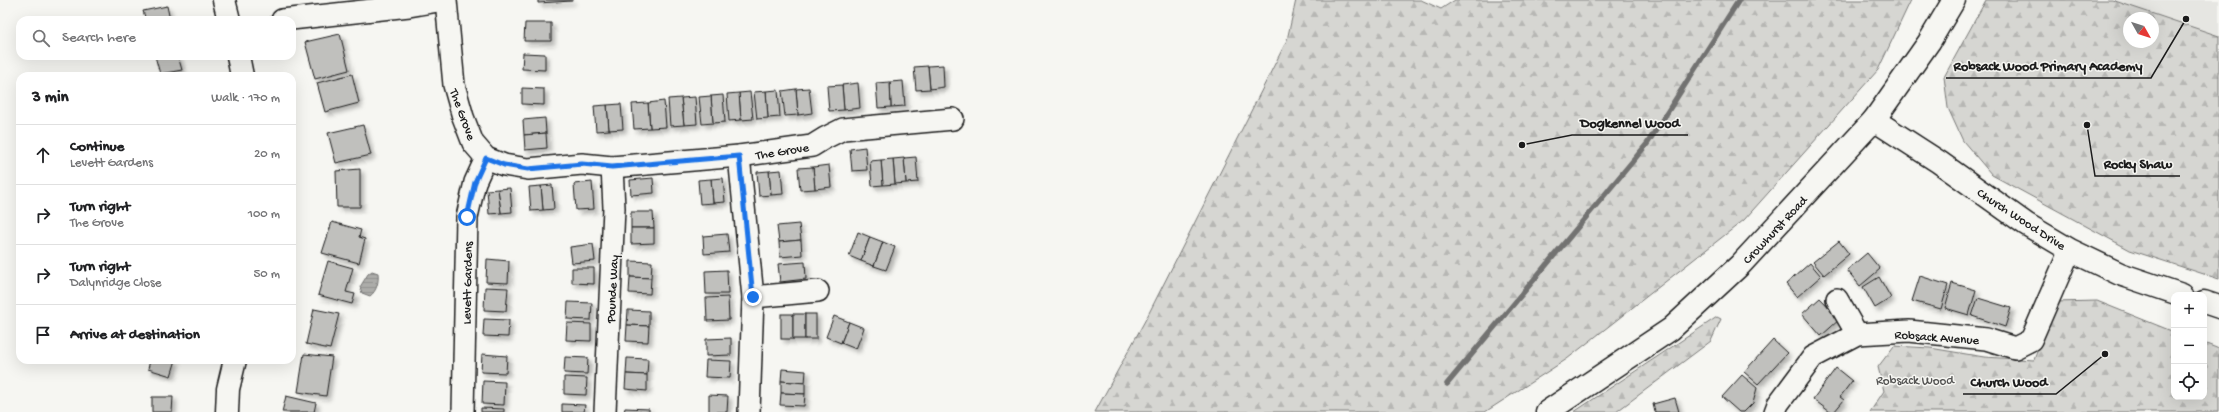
<!DOCTYPE html>
<meta charset="utf-8">
<style>
body{margin:0;font-family:"Gochi Hand",sans-serif;background:#f2f2f2;color:#202124}
.controls{position:absolute;right:12px;bottom:12px;display:grid;overflow:hidden;border-radius:8px;box-shadow:0 4px 16px #0002}
.controls button{width:36px;height:36px;display:grid;place-items:center;padding:0;border:0;border-bottom:1px solid #e0e0e0;background:#fff;color:#202124;font:20px sans-serif}
.compass{position:absolute;left:2123px;top:12px;width:36px;height:36px;border-radius:50%;background:#fff;box-shadow:0 4px 16px #0002;rotate:129deg}
.stop{position:absolute;width:12px;height:12px;margin:-9px;border:3px solid #1a73e8;border-radius:50%;background:#fff}
.stop.end{background:#1a73e8;border-color:#fff;box-shadow:0 1px 4px #0008}
.list{margin:0;padding:0;list-style:none}
h2{display:flex;justify-content:space-between;align-items:center;height:52px;margin:0;padding:0 16px;font-size:17px}
h2 small{font-size:13px;font-weight:400;color:#757577}
.list li{display:grid;grid-template-columns:26px 1fr auto;gap:12px;align-items:center;box-sizing:border-box;height:60px;padding:0 16px;border-top:1px solid #e0e0e0}
.list b{display:block;font-size:15px;white-space:nowrap}
.list p{margin:0;font-size:13px;white-space:nowrap;color:#757577}
.list em{font-size:13px;font-style:normal;color:#757577}
.icon{flex:none;width:22px;height:22px;fill:none;stroke:currentColor;stroke-width:2;stroke-linecap:round;stroke-linejoin:round}
.map{position:relative;flex:none;width:2219px;height:412px;overflow:hidden}
.search{position:absolute;background:#fff;box-shadow:0 4px 16px #0002;left:16px;top:16px;width:280px;height:44px;display:flex;align-items:center;gap:10px;box-sizing:border-box;padding:0 14px;border-radius:12px;color:#757577;font-size:15px}
.panel{position:absolute;background:#fff;box-shadow:0 4px 16px #0002;left:16px;top:72px;width:280px;height:292px;border-radius:12px}
.map>svg:first-child{display:block}
</style>
<div class="map">
<svg width="2219" height="412" viewBox="0 0 2219 412">
<defs>
<pattern id="forest-firs" width="22" height="20" patternUnits="userSpaceOnUse"><rect width="22" height="20" fill="#d6d6d2"/><path d="M5 1l3.5 6h-7zM16 11l3.5 6h-7z" fill="#b7b7b4"/></pattern>
<pattern id="water-rules" width="6" height="5" patternUnits="userSpaceOnUse"><rect width="6" height="5" fill="#acaca9"/><path d="M0 2.5h6" fill="none" stroke="#939391"/></pattern>
<filter id="shadow"><feDropShadow dx="3.5" dy="3.5" stdDeviation="2" flood-color="#0004"/></filter>
</defs>
<rect width="100%" height="100%" fill="#f6f6f2"/>
<filter id="ink" filterUnits="userSpaceOnUse"><feTurbulence type="fractalNoise" baseFrequency=".025" numOctaves="2"/><feDisplacementMap in="SourceGraphic" scale="8" xChannelSelector="R" yChannelSelector="G"/><feConvolveMatrix kernelMatrix="1 2 1 2 8 2 1 2 1" color-interpolation-filters="sRGB"/></filter>
<g filter="url(#ink)">
<!-- built -->
<polygon fill="#e6e6e2" points="2083,0 2219,0 2219,39 2153,18"/>
<!-- forest -->
<g fill="url(#forest-firs)" stroke="#797977" fill-rule="evenodd">
<polygon points="1296,0 1421,0 1441,9 1455,0 1911,0 1878,70 1744,220 1567,359 1485,412 1095,412 1147,317 1287,40"/>
<path d="M1986,0h126l107,36v243l-89,-29 -138,-75 -29,-34 -15,-33 -4,-31zM2129,18h24v24h-24z"/>
<polygon points="2097,301 2174,332 2174,397 2204,397 2204,343 2219,349 2219,412 1870,412 1884,391 1878,367 1894,346 1930,348 1984,357 2034,360 2055,302"/>
<polygon points="1717,317 1721,319 1711,341 1616,412 1574,412"/>
</g>
<!-- water -->
<path fill="url(#water-rules)" stroke="#727271" d="M372,271l6,2c1,8 -1,18 -8,23l-8,-3 -2,-6 8,-13z"/>
<g fill="none" stroke-linecap="round" stroke-linejoin="round">
<!-- stream -->
<polyline stroke="#727271" stroke-width="5.5" points="1447,384 1647,144 1739,0"/>
</g>
<!-- building -->
<g fill="#c0c0bd" stroke="#1c1c1c" filter="url(#shadow)">
<polygon points="538,0 572,0 572,1 538,3"/>
<polygon points="167,6 170,20 146,20 143,11"/>
<polygon points="525,23 551,23 551,41 524,41"/>
<polygon points="340,34 349,70 315,79 305,42"/>
<polygon points="523,53 545,54 545,70 522,69"/>
<polygon points="155,56 178,56 182,70 160,74"/>
<polygon points="943,65 944,87 930,89 928,66"/>
<polygon points="928,66 930,89 916,90 914,67"/>
<polygon points="352,74 359,103 325,112 317,83"/>
<polygon points="903,81 905,106 891,107 890,82"/>
<polygon points="890,82 891,107 878,108 876,83"/>
<polygon points="858,83 860,108 844,110 842,85"/>
<polygon points="842,85 844,110 829,111 827,86"/>
<polygon points="522,88 544,89 544,105 522,104"/>
<polygon points="809,88 812,113 798,115 796,89"/>
<polygon points="796,89 798,115 785,116 782,91"/>
<polygon points="778,90 780,117 768,118 766,91"/>
<polygon points="766,91 768,118 757,119 754,92"/>
<polygon points="750,92 753,119 741,120 739,93"/>
<polygon points="739,93 741,120 729,121 727,94"/>
<polygon points="723,95 725,122 713,123 711,96"/>
<polygon points="711,96 713,123 702,124 699,97"/>
<polygon points="695,97 697,124 684,125 681,98"/>
<polygon points="681,98 684,125 670,126 668,99"/>
<polygon points="664,101 666,127 650,128 648,103"/>
<polygon points="648,103 650,128 634,129 632,104"/>
<polygon points="621,104 623,129 609,130 607,105"/>
<polygon points="607,105 609,130 596,131 594,106"/>
<polygon points="545,118 546,133 524,135 523,120"/>
<polygon points="363,125 371,155 336,163 328,133"/>
<polygon points="546,133 547,148 525,150 524,135"/>
<polygon points="865,147 867,170 852,171 850,149"/>
<polygon points="916,157 918,182 906,183 904,158"/>
<polygon points="904,158 906,183 895,184 893,159"/>
<polygon points="893,159 895,184 883,185 881,160"/>
<polygon points="881,160 883,185 872,186 870,161"/>
<polygon points="829,165 831,187 815,189 813,167"/>
<polygon points="813,167 815,189 800,190 798,168"/>
<polygon points="360,169 360,207 337,207 336,171"/>
<polygon points="781,170 783,194 771,195 769,171"/>
<polygon points="769,171 771,195 759,196 757,172"/>
<polygon points="653,178 654,193 631,195 630,180"/>
<polygon points="723,178 725,202 713,203 711,179"/>
<polygon points="711,179 713,203 700,204 698,180"/>
<polygon points="592,182 594,209 576,210 574,184"/>
<polygon points="552,185 554,209 543,210 541,186"/>
<polygon points="541,186 543,210 531,211 529,187"/>
<polygon points="510,188 512,212 501,213 498,189"/>
<polygon points="498,189 501,213 489,214 487,190"/>
<polygon points="631,212 653,212 654,228 631,228"/>
<polygon points="332,222 361,230 359,237 365,239 359,263 322,253"/>
<polygon points="799,224 801,240 779,242 777,226"/>
<polygon points="631,228 654,228 654,243 631,244"/>
<polygon points="858,232 870,237 861,261 849,256"/>
<polygon points="727,234 729,252 704,254 703,236"/>
<polygon points="870,237 883,242 874,266 861,261"/>
<polygon points="801,240 802,255 780,257 779,242"/>
<polygon points="1839,241 1849,254 1824,275 1813,262"/>
<polygon points="883,242 895,247 886,270 874,266"/>
<polygon points="593,244 595,261 572,263 570,247"/>
<polygon points="1867,253 1880,269 1860,286 1847,270"/>
<polygon points="487,259 509,261 508,283 486,282"/>
<polygon points="328,261 353,268 346,292 355,294 352,304 318,295"/>
<polygon points="630,261 652,262 651,278 630,277"/>
<polygon points="805,262 806,279 780,282 778,264"/>
<polygon points="1810,263 1821,276 1797,297 1786,284"/>
<polygon points="572,268 594,268 594,284 572,283"/>
<polygon points="727,270 728,294 706,294 705,271"/>
<polygon points="1920,276 1948,285 1941,309 1912,301"/>
<polygon points="630,277 651,278 650,294 629,293"/>
<polygon points="1879,277 1891,298 1875,308 1863,287"/>
<polygon points="1952,283 1976,290 1969,315 1945,308"/>
<polygon points="485,287 508,288 506,311 484,310"/>
<polygon points="728,297 729,320 707,321 706,298"/>
<polygon points="1820,298 1840,319 1821,336 1802,314"/>
<polygon points="1978,298 2011,308 2005,327 1972,316"/>
<polygon points="568,302 592,303 591,320 567,319"/>
<polygon points="314,309 339,314 330,349 306,344"/>
<polygon points="628,310 649,311 649,326 627,325"/>
<rect x="781" y="314" width="12" height="25"/>
<rect x="793" y="314" width="12" height="25"/>
<rect x="805" y="314" width="11" height="25"/>
<polygon points="834,316 849,322 841,343 826,337"/>
<polygon points="484,319 509,320 508,337 483,336"/>
<polygon points="849,322 864,328 856,349 841,343"/>
<polygon points="567,323 591,324 591,341 566,340"/>
<polygon points="627,325 649,326 648,342 626,341"/>
<polygon points="731,338 731,355 706,356 706,339"/>
<polygon points="1773,340 1787,353 1758,384 1744,372"/>
<polygon points="304,354 332,357 326,396 298,392"/>
<polygon points="482,354 507,356 506,373 481,372"/>
<polygon points="565,357 588,358 587,374 564,373"/>
<polygon points="627,358 648,359 647,375 626,374"/>
<polygon points="150,360 176,360 171,376 148,369"/>
<polygon points="706,360 731,361 730,378 705,377"/>
<polygon points="1836,368 1852,381 1840,397 1844,400 1834,412 1830,412 1813,399"/>
<polygon points="782,369 806,371 805,383 781,381"/>
<polygon points="626,374 647,375 647,391 625,389"/>
<polygon points="1742,375 1757,388 1753,403 1744,412 1739,412 1722,397"/>
<polygon points="564,377 587,378 586,395 564,394"/>
<polygon points="483,381 505,382 504,405 482,404"/>
<polygon points="781,381 805,383 805,394 781,393"/>
<polygon points="781,393 805,394 804,406 780,405"/>
<polygon points="709,395 728,396 727,412 709,412"/>
<polygon points="286,396 316,403 314,412 282,412"/>
<polygon points="152,397 173,397 172,412 152,412"/>
<polygon points="1675,398 1679,412 1655,412 1653,404"/>
<polygon points="562,404 585,405 584,412 562,412"/>
<polygon points="481,408 504,409 504,412 481,412"/>
<polygon points="625,408 649,409 649,412 624,412"/>
</g>
<g fill="none" stroke-linecap="round" stroke-linejoin="round">
<defs>
<g id="minor">
<polyline points="446,0 454,85 463,117 473,143 486,158 504,165 528,169 582,164 612,167 739,156 812,146 825,138 843,129 953,119"/>
<polyline points="282,20 409,6 444,0"/>
<polyline points="739,156 753,297 749,412"/>
<polyline points="753,297 818,291"/>
<polyline points="1837,299 1857,334"/>
<polyline points="463,412 467,217 475,182 486,158"/>
<polyline points="605,412 614,208 612,167"/>
<polyline points="1775,412 1778,404 1813,357 1857,334 1909,331 1986,339 2015,348 2031,340 2070,250"/>
</g>
<g id="tertiary">
<polyline points="1874,120 1939,162 2026,224 2070,250 2120,274 2182,295"/>
<polyline points="2204,302 2219,307"/>
</g>
<g id="secondary">
<polyline points="224,0 229,20"/>
<polyline points="238,56 242,76"/>
<polyline points="227,412 228,389 235,360"/>
<polyline points="1547,412 1671,329 1740,265 1874,120 1929,42 1954,0"/>
</g>
</defs>
<!-- minor casing -->
<use href="#minor" stroke="#1c1c1c" stroke-width="24"/>
<!-- tertiary casing -->
<use href="#tertiary" stroke="#1c1c1c" stroke-width="25"/>
<!-- secondary casing -->
<use href="#secondary" stroke="#1c1c1c" stroke-width="25"/>
<!-- minor -->
<use href="#minor" stroke="#f6f6f2" stroke-width="21"/>
<!-- tertiary -->
<use href="#tertiary" stroke="#f6f6f2" stroke-width="22"/>
<!-- secondary -->
<use href="#secondary" stroke="#f6f6f2" stroke-width="22"/>
</g>
</g>
<g fill="none" stroke-linecap="round" stroke-linejoin="round" filter="url(#ink)">
<!-- route -->
<polyline stroke="#1a73e8" stroke-width="5" points="467,217 475,182 486,158 504,165 528,169 582,164 612,167 739,156 753,297"/>
</g>
<g text-anchor="middle" stroke-width="3" stroke-linejoin="round" paint-order="stroke">
<!-- street labels -->
<g font-size="13" fill="#1c1c1c" stroke="#f6f6f2">
<text transform="translate(464 114) rotate(70)" y="5">The Grove</text>
<text transform="translate(782 150) rotate(-9)" y="5">The Grove</text>
<text transform="translate(2022 218) rotate(33)" y="5">Church Wood Drive</text>
<text transform="translate(1774 229) rotate(-47)" y="5">Crowhurst Road</text>
<text transform="translate(466 283) rotate(-89)" y="5">Levett Gardens</text>
<text transform="translate(611 289) rotate(-87)" y="5">Pounde Way</text>
<text transform="translate(1937 336) rotate(4)" y="5">Robsack Avenue</text>
</g>
<!-- park labels -->
<g font-size="13" fill="#545453" stroke="#f6f6f2">
<text x="1915" y="384">Robsack Wood</text>
</g>
</g>
<!-- callouts -->
<path fill="none" stroke="#1c1c1c" stroke-width="1.5" d="M2186 19L2151 78H1946M1522 145L1572 135H1688M2087 125L2095 176H2180M2105 354L2056 394H1963"/>
<g fill="#1c1c1c" stroke="#f6f6f2" stroke-width="1.5">
<circle cx="2186" cy="19" r="4"/>
<circle cx="1522" cy="145" r="4"/>
<circle cx="2087" cy="125" r="4"/>
<circle cx="2105" cy="354" r="4"/>
</g>
<g font-size="14" text-anchor="middle" font-weight="bold" fill="#1c1c1c" stroke="#f6f6f2" stroke-width="3" stroke-linejoin="round" paint-order="stroke">
<text x="2048" y="70">Robsack Wood Primary Academy</text>
<text x="1630" y="127">Dogkennel Wood</text>
<text x="2138" y="168">Rocky Shaw</text>
<text x="2009" y="386">Church Wood</text>
</g>
</svg>
<div class="controls">
<button>+</button>
<button>−</button>
<button><svg class="icon" aria-label="locate" viewBox="0 0 24 24"><circle cx="12" cy="12" r="6"/><path d="M12 2v4M12 18v4M2 12h4M18 12h4"/></svg></button>
</div>
<svg class="compass" viewBox="-18 -18 36 36"><path d="M0-13l5 13h-10z" fill="#e53935"/><path d="M0 13l5-13h-10z" fill="#757577"/></svg>
<div class="stop" style="left:467px;top:217px"></div>
<div class="stop end" style="left:753px;top:297px"></div>
<div class="search"><svg class="icon" aria-label="search" viewBox="0 0 24 24"><circle cx="10" cy="10" r="6"/><path d="M15 15l6 6"/></svg>Search here</div>
<section class="panel">
<h2>3 min<small>Walk · 170 m</small></h2>
<ul class="list">
<li><svg class="icon" aria-label="ahead" viewBox="0 0 24 24"><path d="M12 20V5M6 11l6-6 6 6"/></svg><div><b>Continue</b><p>Levett Gardens</p></div><em>20 m</em></li>
<li><svg class="icon" aria-label="right" viewBox="0 0 24 24"><path d="M7 20v-9h11M14 6l5 5-5 5"/></svg><div><b>Turn right</b><p>The Grove</p></div><em>100 m</em></li>
<li><svg class="icon" aria-label="right" viewBox="0 0 24 24"><path d="M7 20v-9h11M14 6l5 5-5 5"/></svg><div><b>Turn right</b><p>Dalynridge Close</p></div><em>50 m</em></li>
<li><svg class="icon" aria-label="arrive" viewBox="0 0 24 24"><path d="M6 21V4h12l-3 4 3 4H6"/></svg><div><b>Arrive at destination</b></div></li>
</ul>
</section>
</div>
